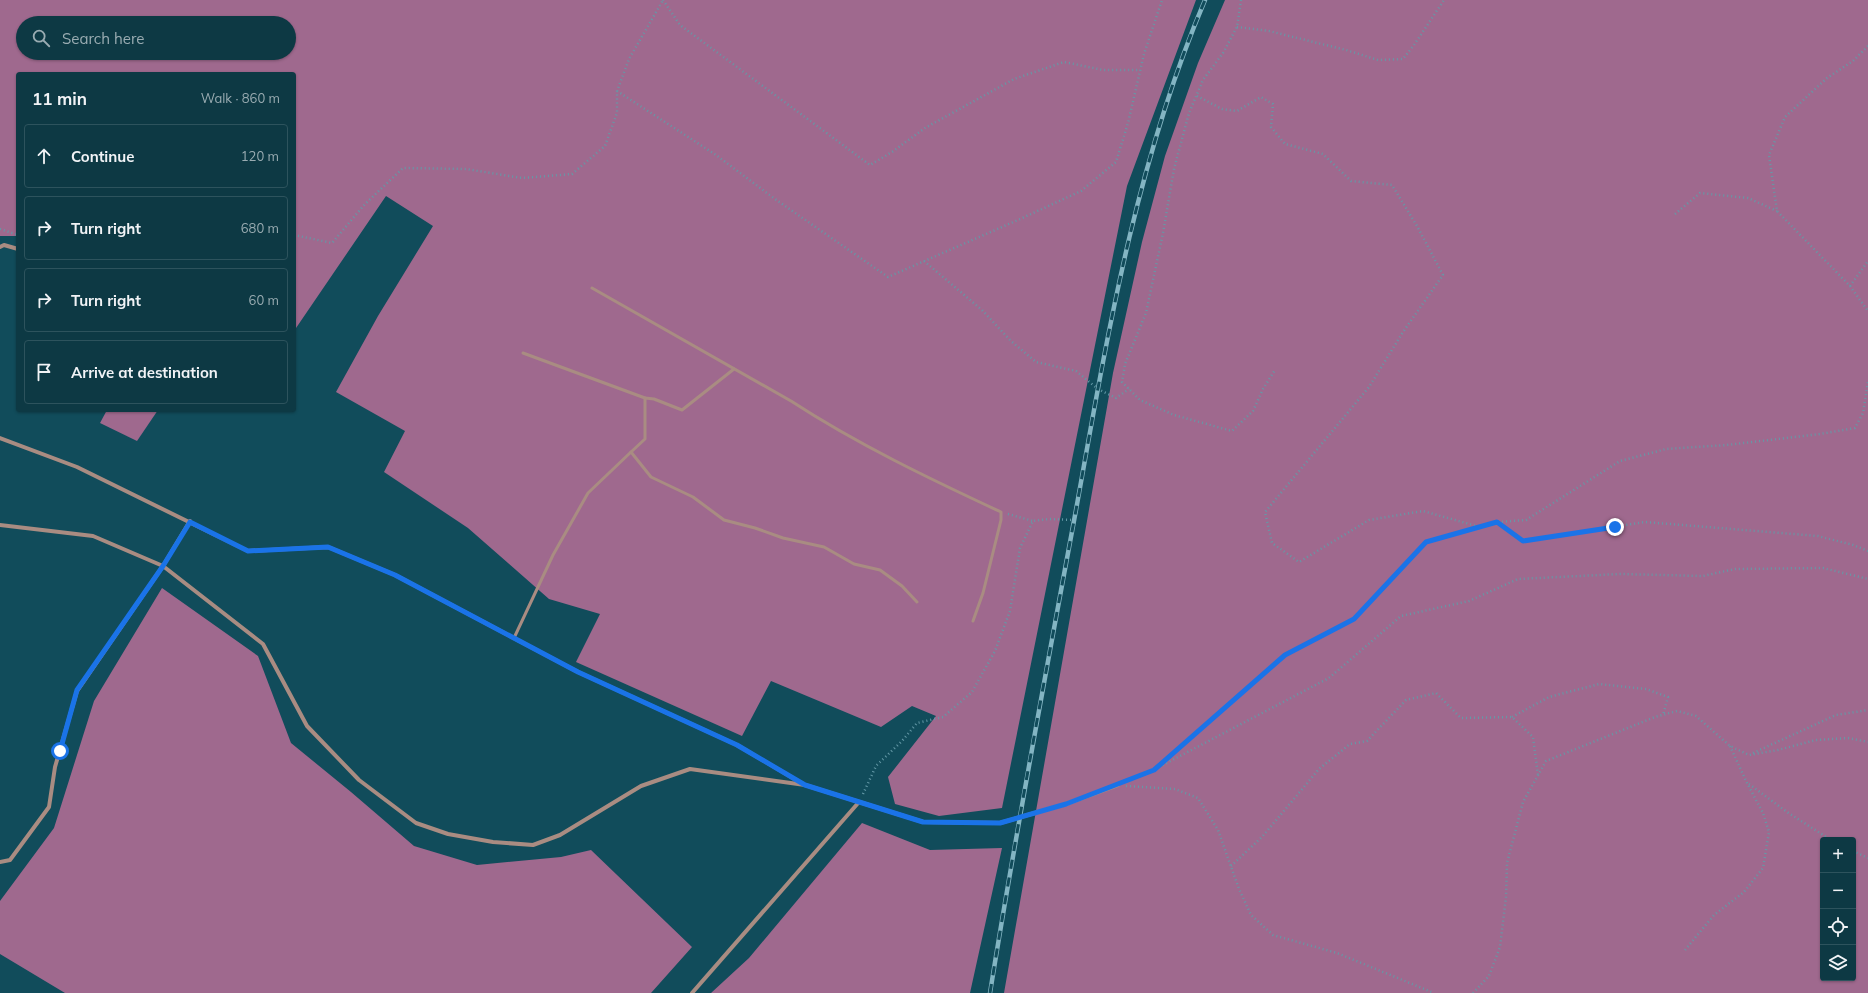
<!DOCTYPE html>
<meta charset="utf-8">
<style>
body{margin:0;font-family:Mulish,sans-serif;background:#16404b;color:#f1f3f6}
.controls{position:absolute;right:12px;bottom:12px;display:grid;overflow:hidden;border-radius:4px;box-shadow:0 1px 3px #0004}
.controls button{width:36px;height:36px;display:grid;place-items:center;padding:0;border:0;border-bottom:1px solid #2d535d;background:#0d3944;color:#f1f3f6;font:20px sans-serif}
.stop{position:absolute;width:12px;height:12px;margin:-9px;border:3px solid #1a73e8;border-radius:50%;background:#fff}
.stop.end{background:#1a73e8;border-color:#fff;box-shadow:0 1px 4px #0008}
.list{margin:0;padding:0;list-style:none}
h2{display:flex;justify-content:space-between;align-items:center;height:52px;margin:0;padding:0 16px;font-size:17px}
h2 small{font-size:13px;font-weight:400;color:#9aacb2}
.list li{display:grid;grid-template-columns:26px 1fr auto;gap:12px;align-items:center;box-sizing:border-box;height:64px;margin:0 8px 8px;padding:0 8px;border:1px solid #2d535d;border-radius:4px}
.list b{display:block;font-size:15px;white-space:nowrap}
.list em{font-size:13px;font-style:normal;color:#9aacb2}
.icon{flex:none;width:22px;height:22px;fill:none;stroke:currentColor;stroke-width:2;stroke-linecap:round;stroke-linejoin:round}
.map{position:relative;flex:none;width:1868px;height:993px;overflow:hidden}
.search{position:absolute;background:#0d3944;box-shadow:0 1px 3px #0004;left:16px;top:16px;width:280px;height:44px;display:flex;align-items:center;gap:10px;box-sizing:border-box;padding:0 14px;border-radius:22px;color:#9aacb2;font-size:15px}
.panel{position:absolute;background:#0d3944;box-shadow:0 1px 3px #0004;left:16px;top:72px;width:280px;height:340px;border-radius:4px}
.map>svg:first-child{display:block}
</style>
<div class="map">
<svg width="1868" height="993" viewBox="0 0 1868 993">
<rect width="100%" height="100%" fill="#114c5b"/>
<!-- forest -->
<g fill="#9f698e" fill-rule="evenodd">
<path d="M0,0h1196l-69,186 -125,622 -63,8 -44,-12 -7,-27 48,-61 -24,-10 -31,21 -110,-46 -29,55 -166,-74 24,-48 -51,-15 -81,-71 -84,-56 21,-41 -69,-39 42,-76 55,-90 -47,-30 -92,135v-257h-276v162h-18zM23,23h266v30h-266z"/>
<path d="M1225,0h643v993h-864l109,-620 29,-131 23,-86 33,-93zM1823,840h30v138h-30z"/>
<polygon points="107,410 158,410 137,441 100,423"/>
<polygon points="162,588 258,656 291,743 351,792 414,846 477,865 561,857 591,850 692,947 651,993 65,993 0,954 0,901 54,828 94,701"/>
<polygon points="862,823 930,850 1002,848 970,993 711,993 749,958"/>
</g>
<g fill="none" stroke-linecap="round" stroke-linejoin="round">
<!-- path -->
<g stroke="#6499a7" stroke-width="2.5" stroke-dasharray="1 3" stroke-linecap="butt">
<polyline points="663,0 680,25 870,165 892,152 925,128 1014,79 1064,62 1103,70 1140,70"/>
<polyline points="1241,0 1237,27 1223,53 1203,80 1189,113 1174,169 1163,233 1146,313 1125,364 1122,382 1140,400 1174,415 1232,431 1253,411 1263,389 1275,370"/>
<polyline points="1237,27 1269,31 1346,50 1378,60 1403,59 1414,45 1444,0"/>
<polyline points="1868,46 1853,61 1827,78 1785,117 1769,155 1777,211 1850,286 1868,311"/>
<polyline points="617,91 716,155 775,199 888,277 1018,220 1081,191 1116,162 1128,123 1144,54 1162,0"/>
<polyline points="1197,96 1222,109 1237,111 1261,97 1273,104 1271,127 1285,144 1323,154 1351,181 1392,185 1417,226 1443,275 1403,332 1369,387 1265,512 1272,543 1299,562 1369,520 1423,511 1480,527"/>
<polyline points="1675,214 1700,193 1748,198 1777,211"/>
<polyline points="0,229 18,235"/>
<polyline points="294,235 332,243 365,204 403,168 466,169 522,178 572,174 605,146 617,113 617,91 629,59 663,0"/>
<polyline points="924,261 982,310 1011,341 1036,362 1076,371 1098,389 1116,398 1129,389"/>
<polyline points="1850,286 1868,261"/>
<polyline points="1008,514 1033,521"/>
<polyline points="1498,522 1526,520 1620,461 1666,449 1727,445 1820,434 1855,428 1863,413 1868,382"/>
<polyline points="1512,717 1549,697 1599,684 1646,689 1668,697 1663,715"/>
<polyline points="1753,753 1836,715 1868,710"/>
<polyline points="1159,767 1329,678 1401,616 1469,601 1518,579 1620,574 1703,576 1735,569 1823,568 1868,579"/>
<polyline points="1154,770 1285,655 1354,619 1426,542 1497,522 1523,541 1645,522 1818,536 1853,545 1868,551"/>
<polyline points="1126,782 1154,770"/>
<polyline points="1749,784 1787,812 1831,840"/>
<polyline points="1126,786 1175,789 1198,798 1218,830 1239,889 1251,915 1273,935 1337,953 1434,993"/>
<polyline points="863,794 876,766 902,741 917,723 943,717 972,692 995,651 1010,611 1020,548 1033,521 1049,519 1074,520"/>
<polyline points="1853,851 1868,858"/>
<polyline points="1231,866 1262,837 1319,769 1350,744 1367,741 1406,700 1436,693 1461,718 1512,717 1533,737 1538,775"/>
<polyline points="1685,950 1714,915 1744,892 1763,868 1769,832 1763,813 1747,783 1730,746"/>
<polyline points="1473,993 1489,976 1500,947 1506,897 1507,863 1523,802 1546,761 1655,717 1677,711 1696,716 1730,746 1749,755 1778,750 1816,740 1848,738 1868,742"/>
</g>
<!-- lane -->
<g stroke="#a98c82" stroke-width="3">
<path d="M592,288l199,113c66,43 139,78 210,111v8l-18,73 -10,28"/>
<polyline points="523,353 645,398"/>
<polyline points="631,452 645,439 645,398 654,399 682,410 734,369"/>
<polyline points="514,638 553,555 588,493 631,452 651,477 693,497 724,520 755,528 783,538 824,547 854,564 880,570 902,586 917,602"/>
</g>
<!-- street -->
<g stroke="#a98c82" stroke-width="4">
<polyline points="0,247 4,245 18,249"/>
<polyline points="0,438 77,467 248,551 328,547 395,575 578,672 737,745 803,784"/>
<polyline points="0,525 93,536 163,566 263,644 307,726 359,780 416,823 448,834 493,842 533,845 560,835 641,786 690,769 805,785 923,822 1000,823 1066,804 1118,785"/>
<polyline points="0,862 10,860 49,807 55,767 77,691 163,566 190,521"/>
<polyline points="692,993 859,802"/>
</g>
<defs>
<path id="rail" d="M990,993c26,-162 56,-322 86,-483 31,-173 60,-348 129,-510"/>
</defs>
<!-- rail casing -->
<use href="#rail" stroke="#83b5c3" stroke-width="4.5"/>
<!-- rail -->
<use href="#rail" stroke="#114c5b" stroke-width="3" stroke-dasharray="9" stroke-linecap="butt"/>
</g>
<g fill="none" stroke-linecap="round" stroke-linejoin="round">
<!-- route -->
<polyline stroke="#1a73e8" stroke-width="5" points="60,751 77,690 163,566 190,522 248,551 328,547 395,575 578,672 737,745 805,785 923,822 1000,823 1066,804 1154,770 1285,655 1354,619 1426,542 1497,522 1523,541 1615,527"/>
</g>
</svg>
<div class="controls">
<button>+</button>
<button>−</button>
<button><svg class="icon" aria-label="locate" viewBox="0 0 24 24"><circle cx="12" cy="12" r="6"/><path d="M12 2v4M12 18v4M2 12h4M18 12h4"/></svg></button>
<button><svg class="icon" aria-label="layers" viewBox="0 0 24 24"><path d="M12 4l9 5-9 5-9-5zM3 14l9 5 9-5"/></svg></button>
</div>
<div class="stop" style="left:60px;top:751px"></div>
<div class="stop end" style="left:1615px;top:527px"></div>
<div class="search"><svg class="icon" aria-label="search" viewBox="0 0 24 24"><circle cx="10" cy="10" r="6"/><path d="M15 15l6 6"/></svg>Search here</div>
<section class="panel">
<h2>11 min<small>Walk · 860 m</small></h2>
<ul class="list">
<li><svg class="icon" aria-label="ahead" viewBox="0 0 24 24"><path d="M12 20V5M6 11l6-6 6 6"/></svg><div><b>Continue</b></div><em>120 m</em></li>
<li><svg class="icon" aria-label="right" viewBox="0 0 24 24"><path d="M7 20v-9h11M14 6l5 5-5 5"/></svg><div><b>Turn right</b></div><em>680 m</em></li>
<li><svg class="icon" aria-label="right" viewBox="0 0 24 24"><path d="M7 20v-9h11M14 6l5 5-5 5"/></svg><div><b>Turn right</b></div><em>60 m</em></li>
<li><svg class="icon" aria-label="arrive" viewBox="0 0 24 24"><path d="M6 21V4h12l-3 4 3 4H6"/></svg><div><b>Arrive at destination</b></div></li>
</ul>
</section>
</div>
